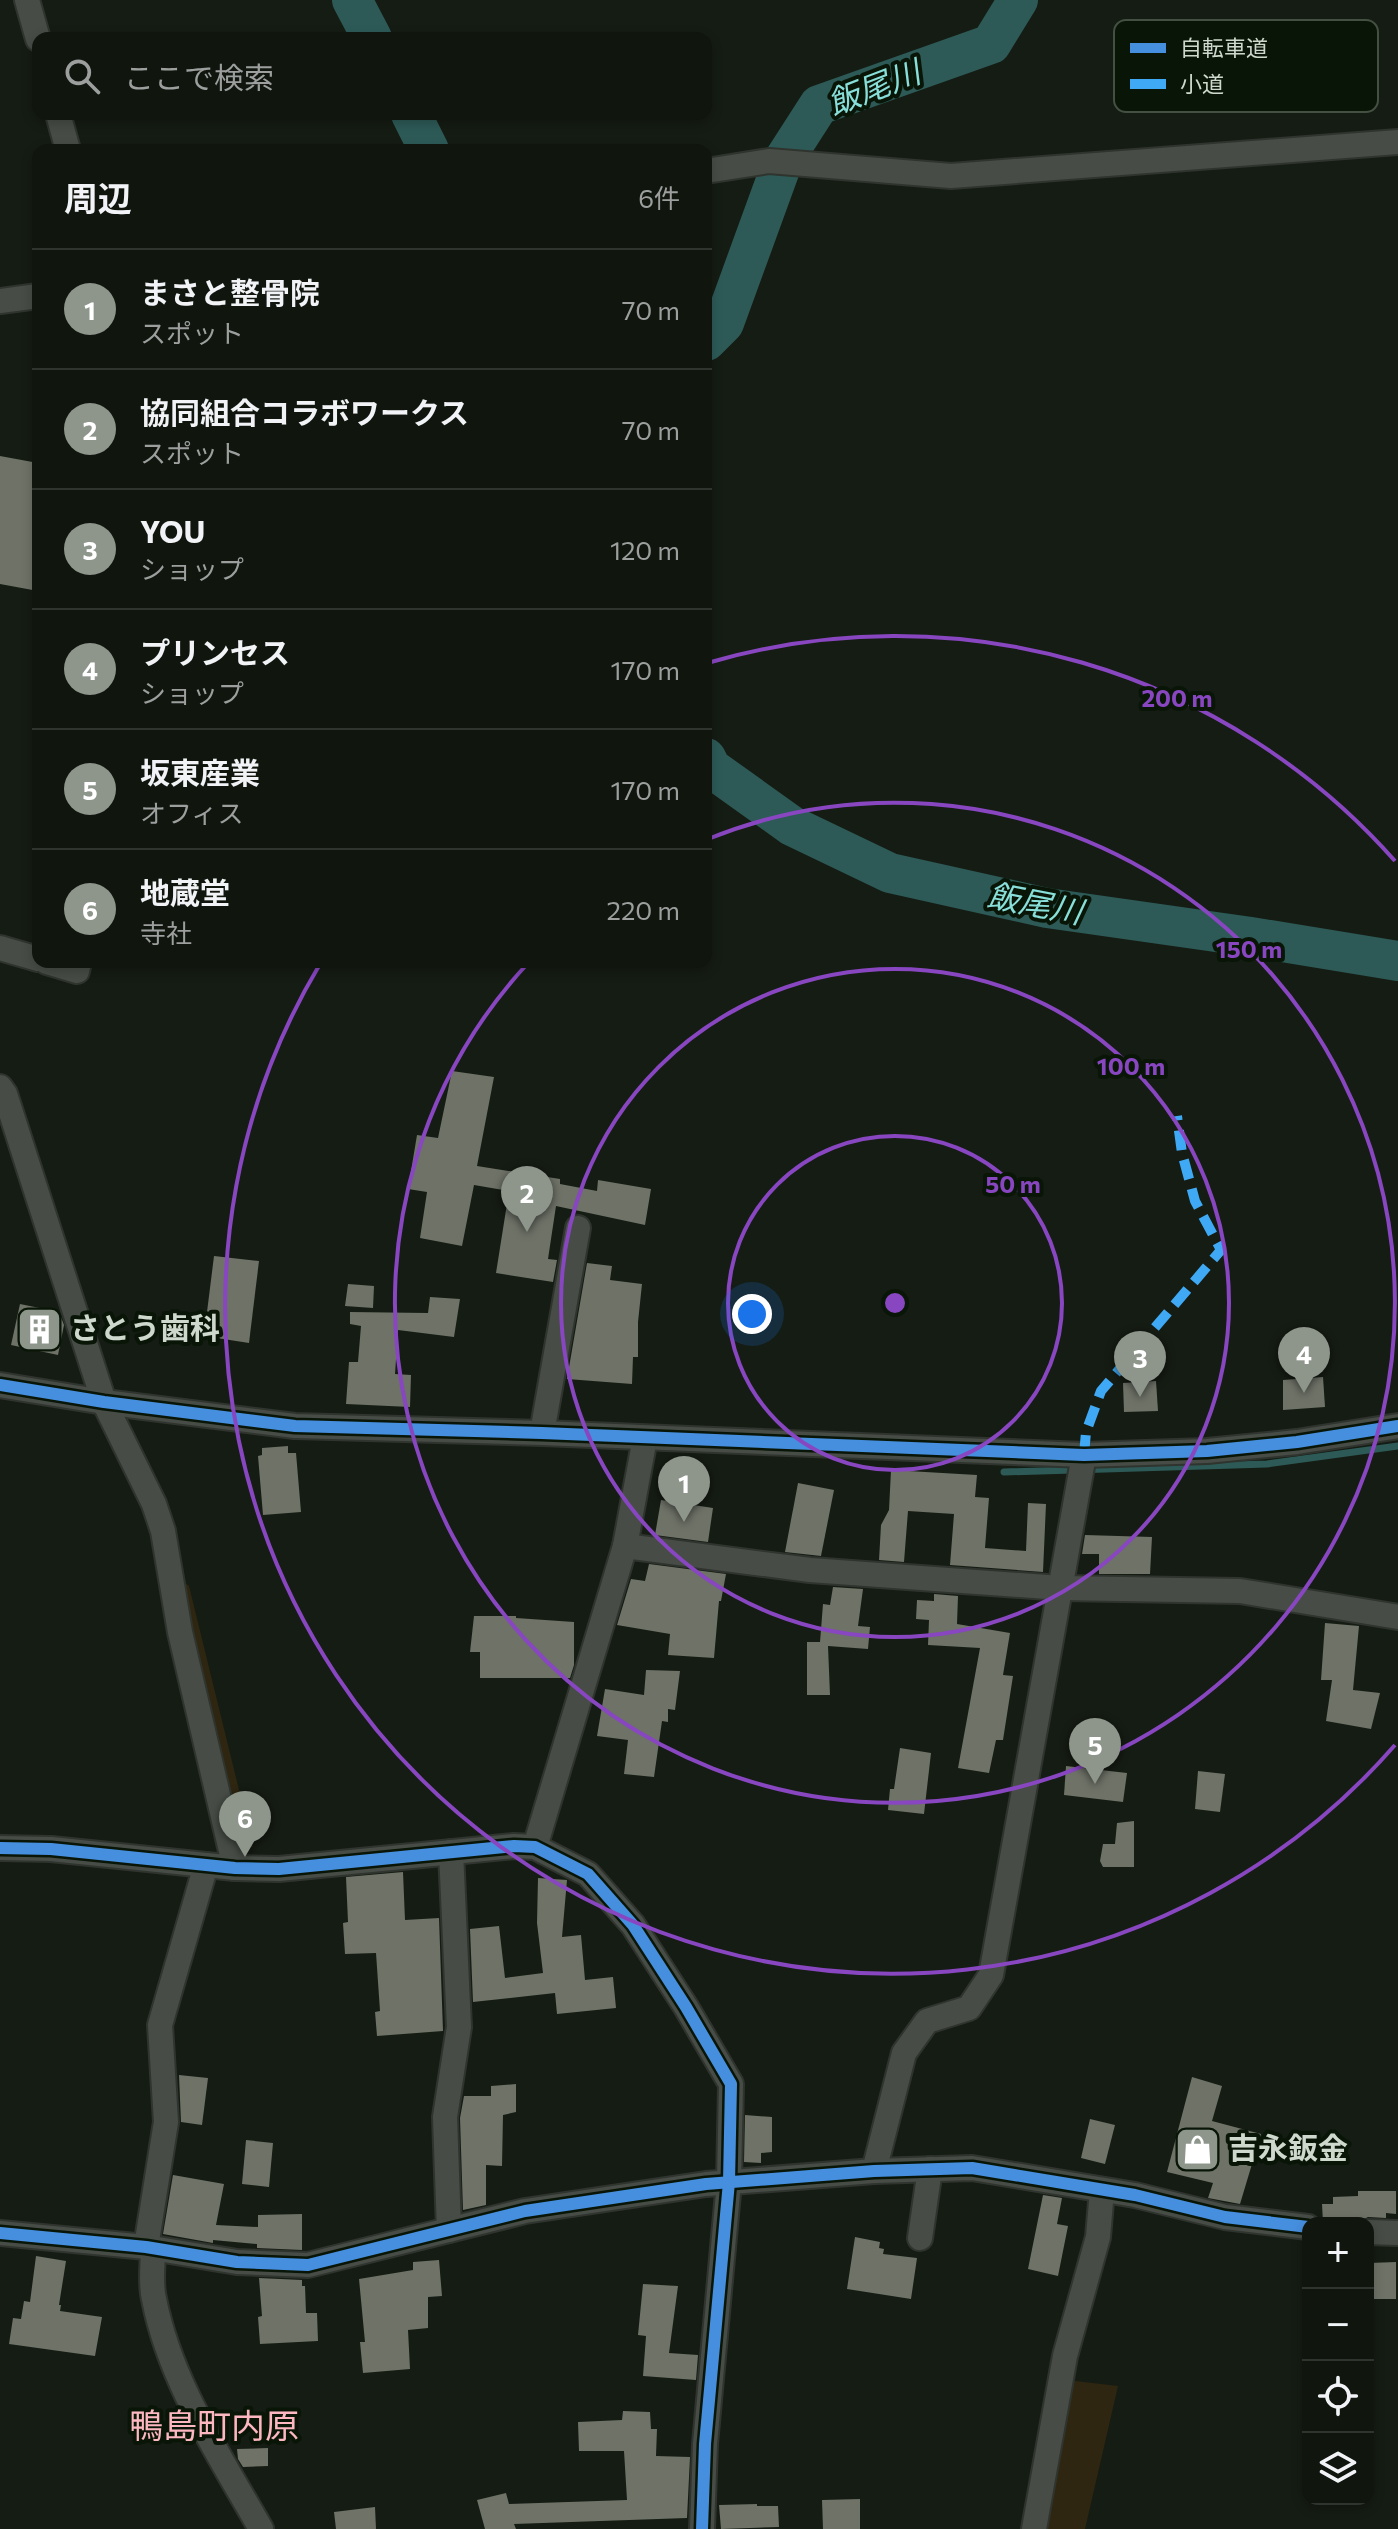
<!DOCTYPE html>
<html lang="ja">
<meta charset="utf-8">
<style>
body{margin:0;font-family:Commissioner,"Noto Sans JP",sans-serif;background:#191e17;color:#f1f3f6}
.controls{position:absolute;right:24px;bottom:24px;display:grid;overflow:hidden;border-radius:16px;box-shadow:0 4px 12px #0003}
.controls button{width:72px;height:72px;display:grid;place-items:center;padding:0;border:0;border-bottom:2px solid #30342e;background:#10150e;color:#f1f3f6;font:40px sans-serif}
.you{position:absolute;left:752px;top:1314px;width:28px;height:28px;margin:-20px;border:6px solid #fff;border-radius:50%;background:#1a73e8;box-shadow:0 0 0 12px #1a73e833}
.badge{display:grid;place-items:center;width:52px;height:52px;border-radius:50%;background:#8e968c;color:#fff;font-size:26px;font-weight:700}
.pin{position:absolute;translate:-50% -66px;filter:drop-shadow(0 2px 4px #0008)}
.pin::after{content:'';position:absolute;top:42px;width:28px;height:24px;background:inherit;clip-path:polygon(0 0,100% 0,50% 100%)}
.list{margin:0;padding:0;list-style:none}
h2{display:flex;justify-content:space-between;align-items:center;height:104px;margin:0;padding:0 32px;font-size:34px}
h2 small{font-size:26px;font-weight:400;color:#9c9f9e}
.list li{display:grid;grid-template-columns:52px 1fr auto;gap:24px;align-items:center;box-sizing:border-box;height:120px;padding:0 32px;border-top:2px solid #30342e}
.list b{display:block;font-size:30px;white-space:nowrap}
.list p{margin:0;font-size:26px;white-space:nowrap;color:#9c9f9e}
.list em{font-size:26px;font-style:normal;color:#9c9f9e}
.icon{flex:none;width:44px;height:44px;fill:none;stroke:currentColor;stroke-width:2;stroke-linecap:round;stroke-linejoin:round}
.map{position:relative;flex:none;width:1398px;height:2529px;overflow:hidden}
.search{position:absolute;background:#10150e;box-shadow:0 4px 12px #0003;left:32px;top:32px;width:680px;height:88px;display:flex;align-items:center;gap:20px;box-sizing:border-box;padding:0 28px;border-radius:16px;color:#9c9f9e;font-size:30px}
.panel{position:absolute;background:#10150e;box-shadow:0 4px 12px #0003;left:32px;top:144px;width:680px;height:824px;border-radius:16px}
.map>svg:first-child{display:block}
</style>
<div class="map">
<svg width="1398" height="2529" viewBox="0 0 1398 2529">
<rect width="100%" height="100%" fill="#151c13"/>
<!-- green -->
<g fill="#2e2611">
<polygon points="178,1577 189,1586 253,1847 238,1848"/>
<polygon points="1067,2380 1118,2386 1085,2529 1041,2529"/>
</g>
<g fill="none" stroke-linecap="round" stroke-linejoin="round">
<!-- stream -->
<polyline stroke="#2d5a57" stroke-width="7" points="1004,1472 1267,1464 1398,1446"/>
<!-- river -->
<g stroke="#2d5a57" stroke-width="40">
<polyline points="352,0 372,38"/>
<polyline points="411,114 429,150"/>
<polyline points="706,341 724,323 783,161 819,105 991,44 1018,0"/>
<polyline points="706,758 711,768 792,826 890,873 1047,908 1251,937 1398,961"/>
</g>
</g>
<!-- building -->
<g fill="#6e7267">
<polygon points="0,456 38,463 38,591 0,584"/>
<polygon points="452,1071 494,1077 477,1166 560,1179 560,1184 597,1191 598,1180 651,1189 645,1225 556,1206 548,1259 557,1260 553,1282 496,1273 509,1191 474,1185 462,1246 420,1238 427,1192 408,1189 417,1135 438,1138"/>
<polygon points="214,1256 259,1261 249,1343 204,1336"/>
<polygon points="587,1263 612,1266 610,1280 642,1284 638,1322 638,1357 633,1357 632,1384 567,1379"/>
<polygon points="348,1284 374,1286 373,1308 345,1306"/>
<polygon points="430,1297 460,1299 454,1337 398,1330 395,1374 411,1375 410,1407 346,1404 349,1362 358,1362 361,1326 350,1324 350,1312 428,1313"/>
<polygon points="20,1304 59,1312 64,1325 58,1355 11,1345"/>
<polygon points="1323,1377 1325,1407 1283,1410 1283,1380"/>
<polygon points="1156,1381 1158,1411 1124,1412 1123,1383"/>
<polygon points="288,1446 288,1453 296,1453 301,1512 263,1515 258,1456 262,1455 262,1448"/>
<polygon points="891,1470 977,1475 975,1497 989,1498 985,1548 1026,1551 1028,1503 1046,1504 1043,1572 950,1565 954,1514 908,1511 904,1562 879,1560 881,1525 889,1510"/>
<polygon points="798,1483 834,1490 821,1556 785,1552"/>
<polygon points="661,1500 713,1508 708,1542 655,1535"/>
<polygon points="1085,1535 1152,1537 1150,1574 1099,1574 1099,1554 1082,1554"/>
<polygon points="649,1564 726,1574 721,1601 719,1601 714,1658 668,1655 670,1634 617,1625 631,1579 645,1581"/>
<polygon points="833,1587 863,1589 858,1626 870,1627 868,1649 828,1646 830,1695 807,1695 807,1642 820,1642 823,1604 830,1605"/>
<polygon points="934,1594 958,1596 957,1624 1010,1633 1003,1675 1013,1676 1003,1740 996,1740 989,1773 958,1768 980,1648 928,1645 929,1620 916,1619 917,1600 934,1601"/>
<polygon points="474,1616 516,1616 516,1618 574,1622 574,1665 570,1678 480,1678 480,1652 470,1652"/>
<polygon points="1325,1623 1359,1626 1353,1690 1380,1693 1371,1729 1326,1721 1332,1680 1321,1680"/>
<polygon points="646,1670 680,1671 675,1710 668,1709 668,1722 662,1721 654,1777 624,1774 628,1740 597,1736 605,1689 644,1695"/>
<polygon points="900,1748 931,1753 924,1814 888,1810 890,1789 894,1789"/>
<polygon points="1066,1766 1127,1773 1123,1802 1064,1795"/>
<polygon points="1198,1771 1225,1774 1220,1812 1195,1809"/>
<polygon points="1134,1821 1134,1867 1103,1867 1100,1861 1103,1844 1115,1844 1117,1823"/>
<polygon points="403,1872 405,1920 439,1918 443,2031 377,2036 375,2012 380,2011 376,1953 345,1954 343,1923 348,1922 346,1877"/>
<polygon points="538,1878 567,1880 562,1937 581,1935 585,1980 613,1977 616,2008 557,2014 555,1993 473,2002 470,1929 499,1926 505,1978 543,1973 537,1923"/>
<polygon points="179,2075 208,2078 202,2125 181,2122"/>
<polygon points="1192,2077 1222,2086 1212,2121 1261,2134 1240,2204 1208,2198 1213,2183 1167,2172"/>
<polygon points="516,2084 516,2112 503,2115 502,2166 486,2165 486,2205 463,2210 460,2118 464,2096 491,2096 491,2086"/>
<polygon points="745,2115 772,2117 772,2152 761,2153 761,2163 744,2162"/>
<polygon points="1090,2119 1115,2125 1105,2164 1081,2158"/>
<polygon points="246,2140 273,2143 269,2187 242,2184"/>
<polygon points="173,2175 224,2184 216,2225 258,2227 258,2215 302,2214 302,2250 257,2248 257,2244 213,2240 213,2243 163,2234"/>
<polygon points="1358,2191 1396,2191 1396,2214 1386,2213 1386,2218 1368,2217 1356,2223 1323,2223 1322,2204 1333,2204 1333,2197 1358,2196"/>
<polygon points="1043,2195 1062,2198 1057,2224 1068,2226 1058,2276 1028,2269"/>
<polygon points="855,2237 880,2242 879,2248 884,2249 883,2254 917,2258 911,2299 847,2289"/>
<polygon points="36,2256 66,2261 59,2305 61,2305 60,2311 102,2317 95,2356 9,2344 13,2318 21,2319 24,2301 30,2302"/>
<polygon points="439,2260 442,2296 428,2297 428,2328 408,2330 410,2369 363,2373 360,2342 365,2342 359,2279 413,2270 413,2262"/>
<polygon points="1396,2262 1396,2299 1369,2299 1369,2263"/>
<polygon points="259,2278 302,2280 302,2286 305,2286 306,2313 317,2313 318,2341 260,2344 258,2317 262,2316"/>
<polygon points="643,2284 678,2286 669,2353 698,2355 696,2380 643,2376 646,2336 638,2335"/>
<polygon points="623,2411 650,2412 651,2429 657,2429 656,2456 690,2457 687,2518 514,2524 516,2529 485,2529 477,2500 506,2493 509,2504 627,2500 624,2451 579,2451 578,2422 622,2420"/>
<polygon points="268,2448 268,2466 243,2467 238,2459 237,2449"/>
<polygon points="860,2499 860,2529 823,2529 822,2500"/>
<polygon points="757,2504 757,2506 778,2506 779,2527 721,2529 719,2505"/>
<polygon points="375,2507 376,2529 336,2529 334,2512"/>
</g>
<g fill="none" stroke-linecap="round" stroke-linejoin="round">
<defs>
<g id="minor">
<polyline points="27,0 38,39"/>
<polyline points="58,114 68,150"/>
<polyline points="706,171 769,161 951,176 1398,142"/>
<polyline points="0,301 38,296"/>
<polyline points="0,948 38,959"/>
<polyline points="47,962 77,971 79,962"/>
<polyline points="0,1087 5,1094 104,1402 154,1504 163,1531 180,1632 235,1868"/>
<polyline points="0,1385 104,1402 295,1426 542,1433 1084,1455 1207,1451 1297,1442 1398,1426"/>
<polyline points="542,1433 578,1228"/>
<polyline points="625,1546 810,1570 1061,1588 1240,1591 1398,1617"/>
<polyline points="535,1847 625,1546 645,1438"/>
<polyline points="0,1848 51,1849 235,1868 279,1869 514,1846 535,1847 588,1874 633,1925 686,2007 731,2084 729,2182 705,2444 702,2529"/>
<polyline points="874,2171 904,2053 927,2021 969,2008 991,1975 1084,1455"/>
<polyline points="449,2230 445,2117 459,2027 451,1852"/>
<polyline points="1368,2232 1398,2233"/>
<polyline points="0,2233 146,2247 237,2262 308,2265 525,2211 706,2184 874,2171 972,2168 1135,2195 1225,2217 1308,2227"/>
<polyline points="920,2238 930,2169"/>
<polyline points="146,2247 166,2122 160,2025 206,1865"/>
<path d="M153,2249c0,16 -3,34 1,50 16,83 66,157 107,230"/>
<polyline points="1034,2529 1065,2356 1098,2237 1102,2190"/>
</g>
</defs>
<!-- minor casing -->
<use href="#minor" stroke="#2f342e" stroke-width="28"/>
<!-- minor -->
<use href="#minor" stroke="#474d46" stroke-width="24"/>
<!-- quiet -->
<polyline stroke="#3fa9f5" stroke-width="10" stroke-dasharray="20 10" stroke-linecap="butt" points="1084,1455 1086,1432 1101,1391 1221,1250 1195,1201 1182,1153 1177,1116"/>
<defs>
<g id="cycleway">
<polyline points="0,1385 104,1402 295,1426 542,1433 1084,1455 1207,1451 1297,1442 1398,1426"/>
<polyline points="0,1848 51,1849 235,1868 279,1869 514,1846 535,1847 588,1874 633,1925 686,2007 731,2084 729,2182 705,2444 702,2529"/>
<polyline points="0,2233 146,2247 237,2262 308,2265 525,2211 706,2184 874,2171 972,2168 1135,2195 1225,2217 1308,2227"/>
</g>
</defs>
<!-- cycleway casing -->
<use href="#cycleway" stroke="#091607" stroke-width="17"/>
<!-- cycleway -->
<use href="#cycleway" stroke="#468fdf" stroke-width="12"/>
</g>
<!-- distance rings -->
<g fill="none" stroke="#8846c1" stroke-width="4">
<circle cx="895" cy="1303" r="167"/>
<circle cx="895" cy="1303" r="334"/>
<path d="M708 839A500 500 0 1 1 529 962"/>
<path d="M1395 1745A667 667 0 0 1 320 964M711 662A667 667 0 0 1 1395 861"/>
</g>
<!-- icons -->
<defs>
<symbol id="building-square" viewBox="-11 -11 22 22"><rect x="-9" y="-9" width="18" height="18" rx="4" fill="#8e968c" stroke="#091607"/><path d="M-4-6H4V6H1V3H-1V6H-4ZM-2.5-4.3h1.7v1.8h-1.7ZM.8-4.3h1.7v1.8H.8ZM-2.5-1h1.7V.8h-1.7ZM.8-1h1.7V.8H.8Z" fill="#fff"/></symbol>
<symbol id="shop-square" viewBox="-11 -11 22 22"><rect x="-9" y="-9" width="18" height="18" rx="4" fill="#8e968c" stroke="#091607"/><path d="M-5-2.5h2.3a2.7 3.5 0 0 1 5.4 0H5L5.5 6h-11ZM-1.5-2.5h3a1.5 2.3 0 0 0-3 0Z" fill="#fff"/></symbol>
</defs>
<g fill-rule="evenodd">
<use href="#building-square" x="14" y="1304" width="51" height="51"/>
<use href="#shop-square" x="1172" y="2124" width="51" height="51"/>
</g>
<g text-anchor="middle" stroke-width="8" stroke-linejoin="round" paint-order="stroke">
<!-- poi labels -->
<g font-size="30" font-weight="bold" fill="#cfd8cd" stroke="#091607" text-anchor="start">
<text x="70" y="1339">さとう歯科</text>
<text x="1228" y="2159">吉永鈑金</text>
</g>
<!-- water labels -->
<g font-size="32" font-style="italic" fill="#88ded9" stroke="#091607">
<text transform="translate(874 88) rotate(-21)" y="11">飯尾川</text>
<text transform="translate(1035 904) rotate(11)" y="11">飯尾川</text>
</g>
<!-- quarter labels -->
<g font-size="34" fill="#fcb7c0" stroke="#091607">
<text x="214" y="2438">鴨島町内原</text>
</g>
</g>
<!-- legend -->
<rect x="1114" y="20" width="264" height="92" rx="12" fill="#091607" stroke="#445042" stroke-width="2"/>
<rect x="1130" y="43" width="36" height="10" fill="#468fdf"/>
<rect x="1130" y="79" width="36" height="10" fill="#3fa9f5"/>
<g font-size="22" fill="#cfd8cd">
<text x="1180" y="56">自転車道</text>
<text x="1180" y="92">小道</text>
</g>
<circle cx="895" cy="1303" r="12" fill="#8846c1" stroke="#091607" stroke-width="4"/>
<g font-size="24" text-anchor="middle" font-weight="bold" fill="#8846c1" stroke="#091607" stroke-width="8" stroke-linejoin="round" paint-order="stroke">
<text x="1177" y="707">200 m</text>
<text x="1249" y="958">150 m</text>
<text x="1131" y="1075">100 m</text>
<text x="1013" y="1193">50 m</text>
</g>
</svg>
<div class="controls">
<button>+</button>
<button>−</button>
<button><svg class="icon" aria-label="locate" viewBox="0 0 24 24"><circle cx="12" cy="12" r="6"/><path d="M12 2v4M12 18v4M2 12h4M18 12h4"/></svg></button>
<button><svg class="icon" aria-label="layers" viewBox="0 0 24 24"><path d="M12 4l9 5-9 5-9-5zM3 14l9 5 9-5"/></svg></button>
</div>
<div class="you"></div>
<div class="pin badge" style="left:684px;top:1522px">1</div>
<div class="pin badge" style="left:527px;top:1232px">2</div>
<div class="pin badge" style="left:1140px;top:1397px">3</div>
<div class="pin badge" style="left:1304px;top:1393px">4</div>
<div class="pin badge" style="left:1095px;top:1784px">5</div>
<div class="pin badge" style="left:245px;top:1857px">6</div>
<div class="search"><svg class="icon" aria-label="search" viewBox="0 0 24 24"><circle cx="10" cy="10" r="6"/><path d="M15 15l6 6"/></svg>ここで検索</div>
<section class="panel">
<h2>周辺<small>6件</small></h2>
<ul class="list">
<li><span class="badge">1</span><div><b>まさと整骨院</b><p>スポット</p></div><em>70 m</em></li>
<li><span class="badge">2</span><div><b>協同組合コラボワークス</b><p>スポット</p></div><em>70 m</em></li>
<li><span class="badge">3</span><div><b>YOU</b><p>ショップ</p></div><em>120 m</em></li>
<li><span class="badge">4</span><div><b>プリンセス</b><p>ショップ</p></div><em>170 m</em></li>
<li><span class="badge">5</span><div><b>坂東産業</b><p>オフィス</p></div><em>170 m</em></li>
<li><span class="badge">6</span><div><b>地蔵堂</b><p>寺社</p></div><em>220 m</em></li>
</ul>
</section>
</div>
